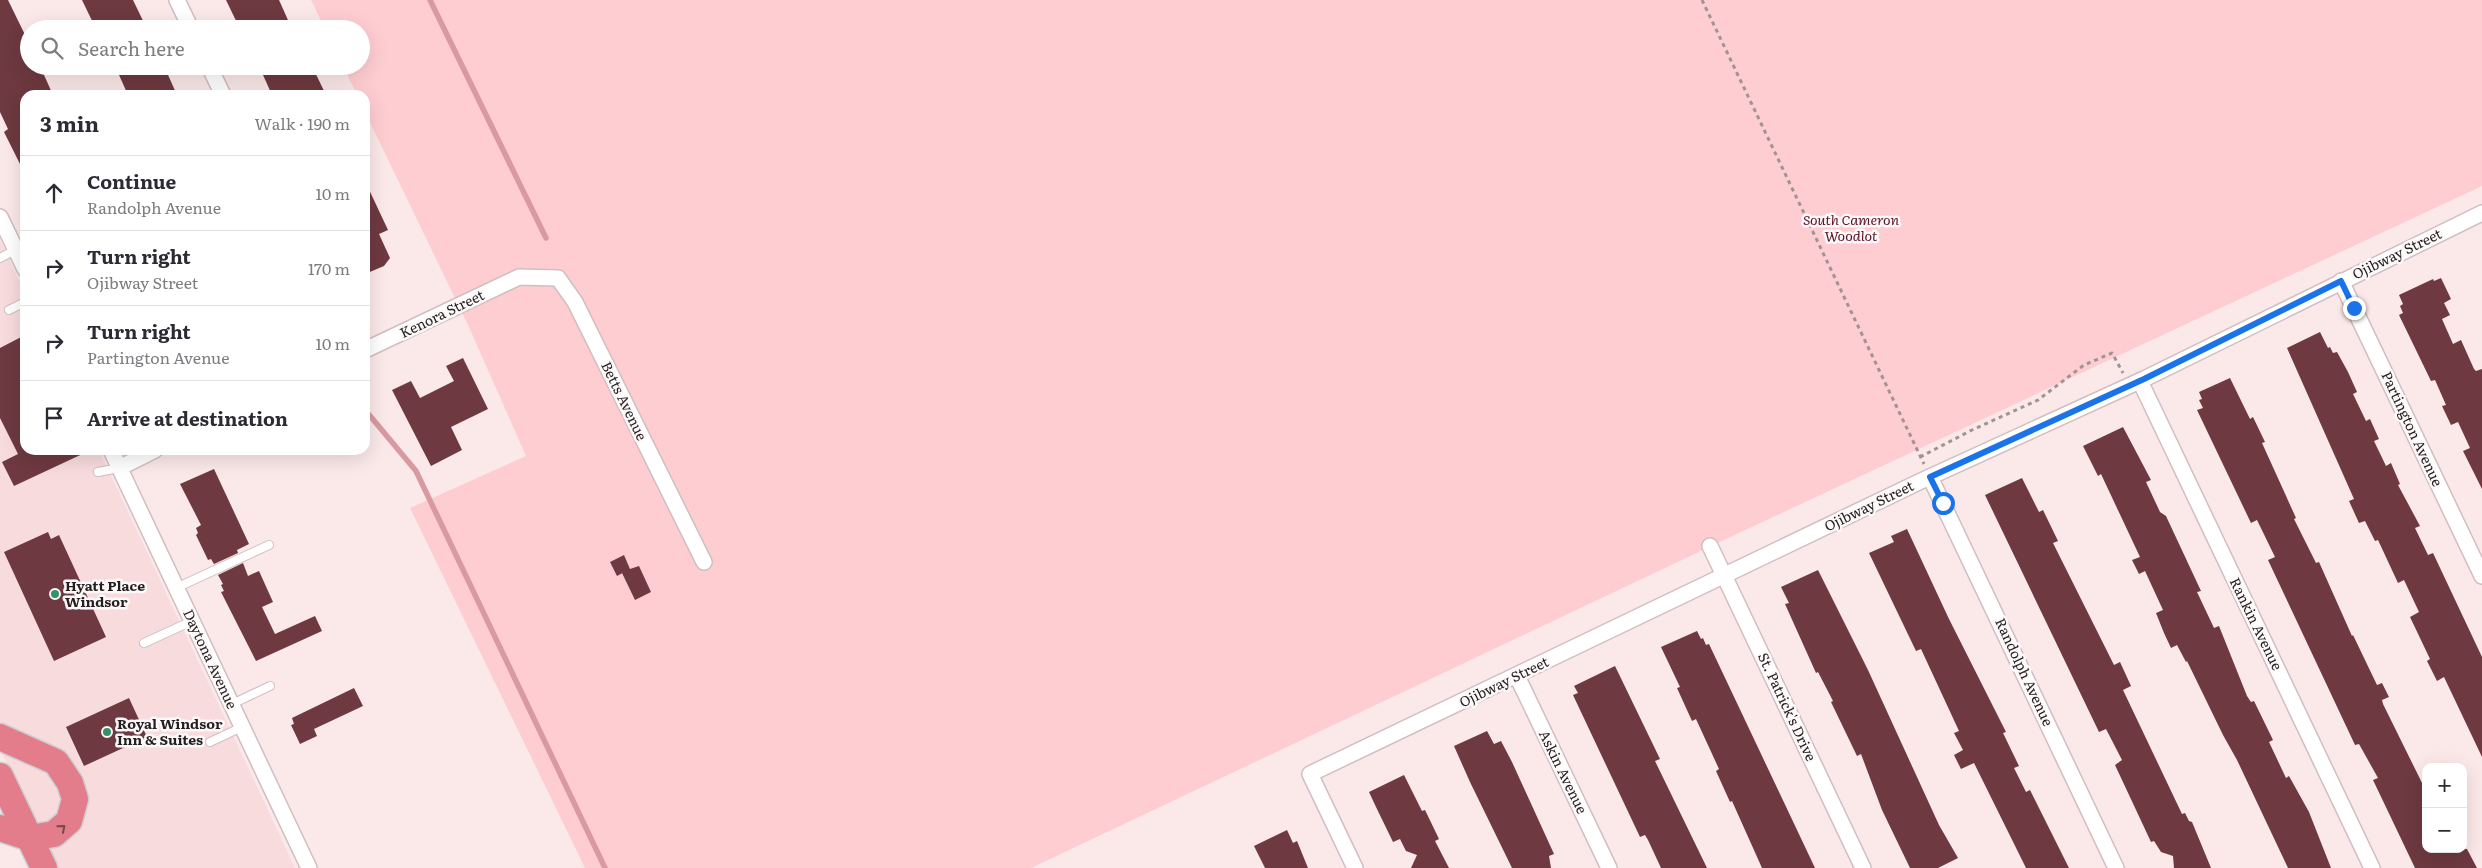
<!DOCTYPE html>
<meta charset="utf-8">
<style>
body{margin:0;font-family:Literata,serif;background:#f7f7f7;color:#2b2b33}
.controls{position:absolute;right:15px;bottom:15px;display:grid;overflow:hidden;border-radius:10px;box-shadow:0 5px 20px #0002}
.controls button{width:45px;height:45px;display:grid;place-items:center;padding:0;border:0;border-bottom:1px solid #e1e1e2;background:#fff;color:#2b2b33;font:25px sans-serif}
.stop{position:absolute;width:15px;height:15px;margin:-11px;border:4px solid #1a73e8;border-radius:50%;background:#fff}
.stop.end{background:#1a73e8;border-color:#fff;box-shadow:0 1px 5px #0008}
.list{margin:0;padding:0;list-style:none}
h2{display:flex;justify-content:space-between;align-items:center;height:65px;margin:0;padding:0 20px;font-size:21px}
h2 small{font-size:16px;font-weight:400;color:#7c7c81}
.list li{display:grid;grid-template-columns:32px 1fr auto;gap:15px;align-items:center;box-sizing:border-box;height:75px;padding:0 20px;border-top:1px solid #e1e1e2}
.list b{display:block;font-size:19px;white-space:nowrap}
.list p{margin:0;font-size:16px;white-space:nowrap;color:#7c7c81}
.list em{font-size:16px;font-style:normal;color:#7c7c81}
.icon{flex:none;width:28px;height:28px;fill:none;stroke:currentColor;stroke-width:2;stroke-linecap:round;stroke-linejoin:round}
.map{position:relative;flex:none;width:2482px;height:868px;overflow:hidden}
.search{position:absolute;background:#fff;box-shadow:0 5px 20px #0002;left:20px;top:20px;width:350px;height:55px;display:flex;align-items:center;gap:12px;box-sizing:border-box;padding:0 18px;border-radius:28px;color:#7c7c81;font-size:19px}
.panel{position:absolute;background:#fff;box-shadow:0 5px 20px #0002;left:20px;top:90px;width:350px;height:365px;border-radius:15px}
.map>svg:first-child{display:block}
</style>
<div class="map">
<svg width="2482" height="868" viewBox="0 0 2482 868">
<rect width="100%" height="100%" fill="#fbe8e9"/>
<!-- built -->
<polygon fill="#f7dbdd" points="0,240 25,293 25,450 99,450 295,868 57,868 0,749"/>
<!-- green -->
<polygon fill="#fecdd1" points="311,0 2482,0 2482,186 1741,532 1031,868 585,868 410,508 526,456 468,325 365,112 365,95 357,95 343,66 361,66 361,29 325,29"/>
<g fill="none" stroke-linecap="round" stroke-linejoin="round">
<!-- stream -->
<g stroke="#d89aa0" stroke-width="5.5">
<polyline points="430,0 546,238"/>
<polyline points="366,411 416,471 605,868"/>
</g>
</g>
<!-- building -->
<g fill="#6e3940">
<polygon points="0,0 8,0 29,43 29,66 40,66 53,95 25,95 25,174 4,132 8,129 0,112"/>
<polygon points="82,0 133,0 147,29 96,29"/>
<polygon points="226,0 279,0 292,29 240,29"/>
<polygon points="115,66 164,66 177,95 128,95"/>
<polygon points="259,66 312,66 326,95 272,95"/>
<polygon points="365,181 388,230 379,234 390,258 384,266 365,274"/>
<polygon points="2441,278 2451,299 2444,303 2450,315 2442,319 2453,344 2461,340 2474,369 2476,371 2482,369 2482,489 2463,451 2470,448 2458,422 2451,425 2442,406 2446,405 2435,380 2431,381 2399,315 2403,313 2400,306 2403,304 2399,295 2433,279 2434,281"/>
<polygon points="2320,332 2328,348 2330,347 2333,353 2337,352 2348,372 2357,392 2353,394 2366,421 2370,419 2379,439 2374,441 2386,466 2391,463 2400,484 2398,485 2420,526 2415,528 2428,555 2433,553 2482,657 2482,757 2444,677 2437,681 2427,661 2430,659 2410,617 2419,612 2404,580 2398,583 2378,540 2375,541 2365,521 2359,523 2349,501 2354,499 2287,348"/>
<polygon points="25,335 25,450 91,450 14,486 2,462 18,454 0,418 0,348"/>
<polygon points="463,358 488,409 451,427 462,450 431,466 392,390 411,381 420,398 454,381 446,366"/>
<polygon points="2230,378 2250,419 2253,417 2265,442 2262,443 2296,518 2294,519 2316,563 2319,562 2352,636 2353,635 2377,685 2382,683 2389,697 2382,700 2383,704 2426,791 2426,849 2467,849 2477,868 2415,868 2373,780 2378,778 2359,744 2355,745 2268,560 2275,557 2257,520 2251,523 2197,410 2203,408 2199,400 2202,399 2199,392"/>
<polygon points="2123,427 2151,480 2146,482 2160,512 2166,516 2201,591 2197,592 2214,628 2219,626 2247,696 2251,702 2254,701 2273,740 2269,742 2286,778 2289,776 2309,812 2331,868 2288,868 2237,760 2223,735 2187,661 2186,662 2177,645 2171,648 2164,633 2156,613 2163,610 2145,571 2139,574 2132,560 2140,557 2101,474 2098,476 2083,446"/>
<polygon points="214,469 249,544 237,550 238,553 214,564 211,559 208,560 196,535 198,533 196,528 201,525 180,484"/>
<polygon points="2022,478 2039,512 2043,510 2058,541 2053,543 2114,665 2120,662 2131,686 2123,690 2182,814 2185,813 2189,821 2192,822 2211,868 2174,868 2173,856 2161,852 2154,841 2151,842 2144,827 2115,765 2122,760 2106,729 2099,732 1985,495"/>
<polygon points="1907,529 1949,619 2006,732 2003,733 2019,766 2014,768 2026,792 2030,790 2069,868 2026,868 1974,763 1961,769 1954,755 1963,750 1954,733 1959,731 1921,649 1916,651 1869,553 1894,542 1891,536"/>
<polygon points="48,532 51,539 59,535 106,637 54,661 4,552"/>
<polygon points="624,555 630,569 639,566 651,592 635,600 622,573 626,571 617,576 610,562"/>
<polygon points="243,563 248,576 259,571 273,602 262,607 275,634 315,616 322,631 256,661 221,592 224,591 221,585 223,584 218,575"/>
<polygon points="1818,570 1868,670 1939,825 1958,858 1938,868 1910,868 1882,810 1861,754 1857,756 1831,702 1833,701 1818,672 1816,673 1785,604 1789,603 1781,587"/>
<polygon points="1697,631 1701,639 1703,638 1706,645 1709,644 1815,868 1762,868 1732,801 1730,802 1716,771 1719,769 1696,719 1692,721 1677,688 1680,687 1661,647"/>
<polygon points="1615,666 1660,759 1655,761 1707,868 1661,868 1648,840 1645,835 1640,837 1581,712 1573,695 1578,693 1574,686"/>
<polygon points="354,688 363,706 314,729 317,736 300,744 291,725 294,724 292,718"/>
<polygon points="129,698 147,737 84,766 66,727"/>
<polygon points="1487,731 1494,744 1501,741 1512,762 1554,854 1549,856 1551,868 1512,868 1470,782 1454,746"/>
<polygon points="1404,775 1422,811 1425,810 1439,839 1435,841 1449,868 1411,868 1417,855 1406,851 1400,839 1393,842 1376,807 1369,792"/>
<polygon points="1287,830 1293,843 1297,841 1308,868 1265,868 1254,846"/>
</g>
<g fill="none" stroke-linecap="round" stroke-linejoin="round">
<defs>
<g id="lane">
<polyline points="0,258 15,250"/>
<polyline points="9,310 25,302"/>
<polyline points="98,472 119,468"/>
<polyline points="176,588 269,545"/>
<polyline points="144,643 192,621"/>
<polyline points="232,704 270,686"/>
<polyline points="210,742 242,727"/>
</g>
<g id="street">
<polyline points="177,0 191,29"/>
<polyline points="209,66 223,95"/>
<polyline points="0,217 25,269"/>
<polyline points="2341,281 2482,576"/>
<polyline points="365,350 519,277 558,278 575,302 704,562"/>
<polyline points="2140,381 2372,868"/>
<polyline points="111,450 309,868"/>
<polyline points="119,468 155,450"/>
<polyline points="1930,477 2116,868"/>
<polyline points="1710,546 1863,868"/>
<polyline points="1517,676 1609,868"/>
<polyline points="1355,868 1310,774 1921,481 2144,379 2482,213"/>
</g>
<g id="highway">
<polyline points="0,737 56,762 70,783 75,799 69,821 54,834 30,838 0,828"/>
<polyline points="0,776 44,868"/>
</g>
</defs>
<!-- lane casing -->
<use href="#lane" stroke="#d1bec0" stroke-width="10"/>
<!-- street casing -->
<use href="#street" stroke="#d1bec0" stroke-width="18"/>
<!-- highway casing -->
<use href="#highway" stroke="#cfcece" stroke-width="29"/>
<!-- path -->
<g stroke="#a19394" stroke-width="3" stroke-dasharray="4 4" stroke-linecap="butt">
<polyline points="1702,0 1924,464"/>
<polyline points="1920,457 1972,430 2038,400 2084,365 2112,353 2123,373"/>
</g>
<!-- lane -->
<use href="#lane" stroke="#fff" stroke-width="8"/>
<!-- street -->
<use href="#street" stroke="#fff" stroke-width="15"/>
<!-- highway -->
<use href="#highway" stroke="#e37d8b" stroke-width="26"/>
</g>
<!-- one-way arrows -->
<defs><path id="oneway-chevron" d="M-2-3.5L2.5 0L-2 3.5" fill="none" stroke-width="1.6" stroke-linecap="round" stroke-linejoin="round" transform="scale(1.25)"/></defs>
<use stroke="#7a4950" href="#oneway-chevron" transform="translate(62 828) rotate(-40)"/>
<g fill="none" stroke-linecap="round" stroke-linejoin="round">
<!-- route -->
<polyline stroke="#1a73e8" stroke-width="6" points="1943,503 1930,477 2144,379 2341,281 2354,308"/>
</g>
<!-- markers -->
<g fill="#33926b" stroke="#fdf9fa" stroke-width="2">
<circle cx="55" cy="594" r="5"/>
<circle cx="107" cy="732" r="5"/>
</g>
<g text-anchor="middle" stroke-width="5" stroke-linejoin="round" paint-order="stroke">
<!-- park labels -->
<g font-size="14" font-style="italic" fill="#5d1324" stroke="#fdf9fa">
<text x="1851" y="225">South Cameron<tspan x="1851" dy="16">Woodlot</tspan></text>
</g>
<!-- street labels -->
<g font-size="14" fill="#251e1f" stroke="#fdf9fa">
<text transform="translate(2397 254) rotate(-26)" y="5">Ojibway Street</text>
<text transform="translate(442 314) rotate(-26)" y="5">Kenora Street</text>
<text transform="translate(624 401) rotate(64)" y="5">Betts Avenue</text>
<text transform="translate(2412 429) rotate(65)" y="5">Partington Avenue</text>
<text transform="translate(1869 506) rotate(-26)" y="5">Ojibway Street</text>
<text transform="translate(2256 624) rotate(64)" y="5">Rankin Avenue</text>
<text transform="translate(210 659) rotate(65)" y="5">Daytona Avenue</text>
<text transform="translate(2024 672) rotate(65)" y="5">Randolph Avenue</text>
<text transform="translate(1504 682) rotate(-26)" y="5">Ojibway Street</text>
<text transform="translate(1787 707) rotate(65)" y="5">St. Patrick's Drive</text>
<text transform="translate(1563 772) rotate(64)" y="5">Askin Avenue</text>
</g>
<!-- poi labels -->
<g font-size="14" font-weight="bold" fill="#251e1f" stroke="#fdf9fa" text-anchor="start">
<text x="65" y="591">Hyatt Place<tspan x="65" dy="16">Windsor</tspan></text>
<text x="117" y="729">Royal Windsor<tspan x="117" dy="16">Inn &amp; Suites</tspan></text>
</g>
</g>
</svg>
<div class="controls">
<button>+</button>
<button>−</button>
</div>
<div class="stop" style="left:1943px;top:503px"></div>
<div class="stop end" style="left:2354px;top:308px"></div>
<div class="search"><svg class="icon" aria-label="search" viewBox="0 0 24 24"><circle cx="10" cy="10" r="6"/><path d="M15 15l6 6"/></svg>Search here</div>
<section class="panel">
<h2>3 min<small>Walk · 190 m</small></h2>
<ul class="list">
<li><svg class="icon" aria-label="ahead" viewBox="0 0 24 24"><path d="M12 20V5M6 11l6-6 6 6"/></svg><div><b>Continue</b><p>Randolph Avenue</p></div><em>10 m</em></li>
<li><svg class="icon" aria-label="right" viewBox="0 0 24 24"><path d="M7 20v-9h11M14 6l5 5-5 5"/></svg><div><b>Turn right</b><p>Ojibway Street</p></div><em>170 m</em></li>
<li><svg class="icon" aria-label="right" viewBox="0 0 24 24"><path d="M7 20v-9h11M14 6l5 5-5 5"/></svg><div><b>Turn right</b><p>Partington Avenue</p></div><em>10 m</em></li>
<li><svg class="icon" aria-label="arrive" viewBox="0 0 24 24"><path d="M6 21V4h12l-3 4 3 4H6"/></svg><div><b>Arrive at destination</b></div></li>
</ul>
</section>
</div>
